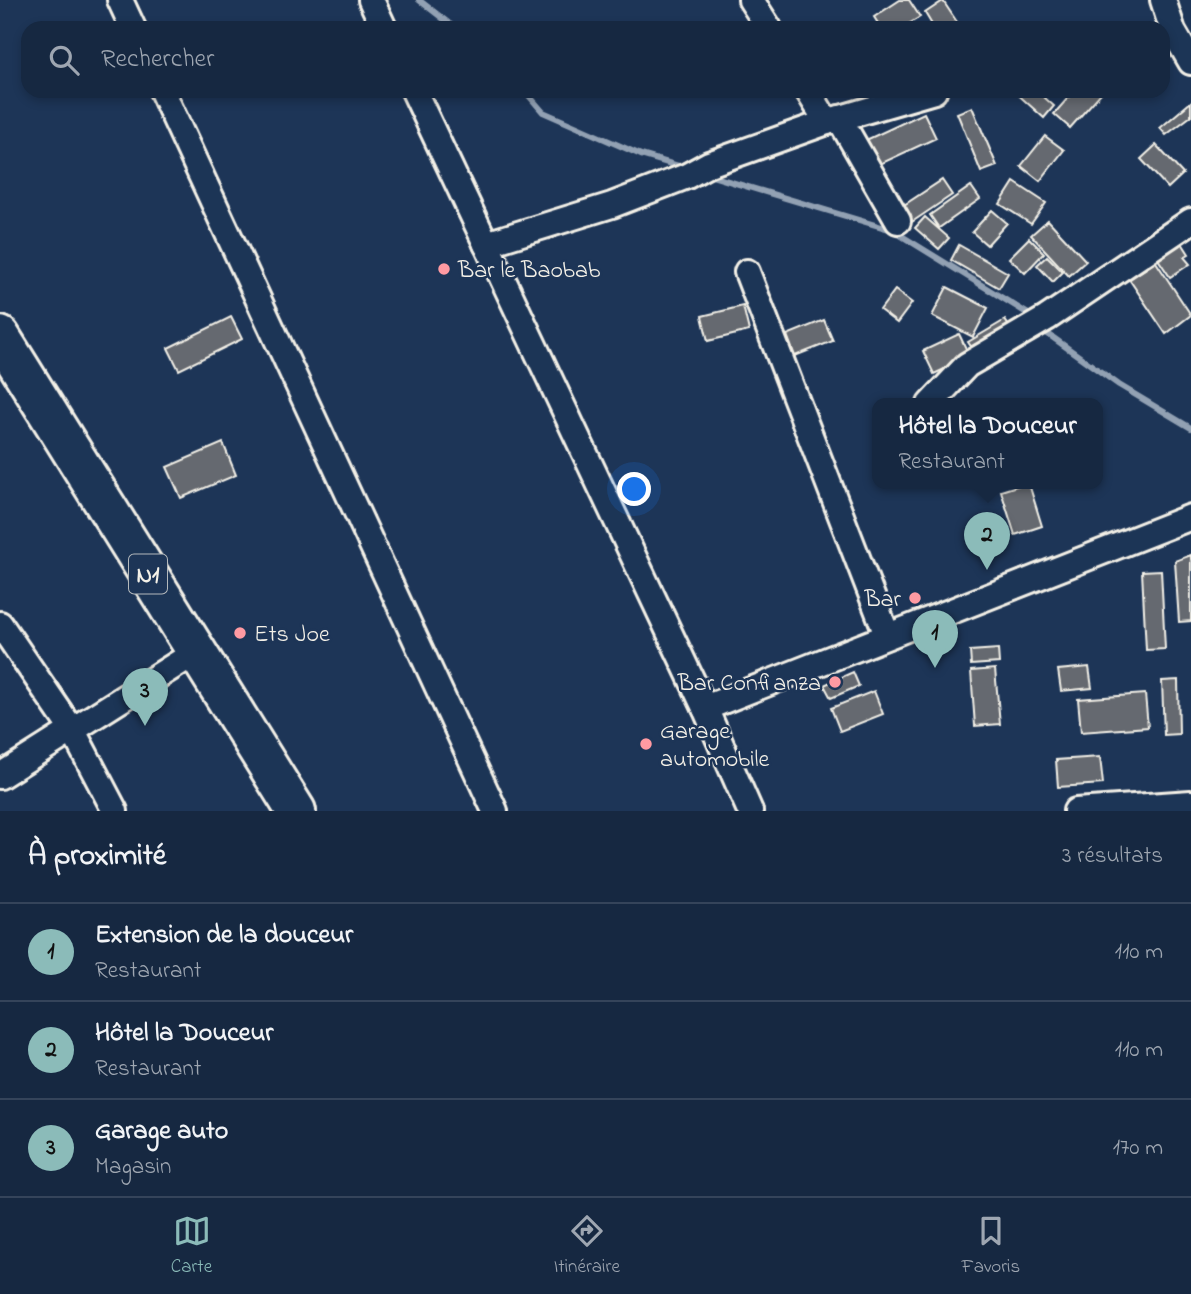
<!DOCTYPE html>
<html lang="fr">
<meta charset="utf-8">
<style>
body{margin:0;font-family:"Indie Flower",sans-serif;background:#1f3048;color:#f1f3f6}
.you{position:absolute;left:635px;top:490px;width:24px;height:24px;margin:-18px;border:5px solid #fff;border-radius:50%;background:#1a73e8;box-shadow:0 0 0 10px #1a73e833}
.badge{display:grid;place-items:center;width:46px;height:46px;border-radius:50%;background:#8bbbb9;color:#111;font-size:23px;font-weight:700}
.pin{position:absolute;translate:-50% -58px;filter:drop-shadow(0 2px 4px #0008)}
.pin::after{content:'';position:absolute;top:37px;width:24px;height:21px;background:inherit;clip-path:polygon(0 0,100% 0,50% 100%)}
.popup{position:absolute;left:872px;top:398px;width:231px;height:91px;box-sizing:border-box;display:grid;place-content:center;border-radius:14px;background:#162841;filter:drop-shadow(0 2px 5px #0005);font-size:23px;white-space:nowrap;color:#9ea6b1}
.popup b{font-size:26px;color:#f1f3f6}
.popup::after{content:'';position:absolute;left:50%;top:100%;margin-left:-14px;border:14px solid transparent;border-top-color:#162841}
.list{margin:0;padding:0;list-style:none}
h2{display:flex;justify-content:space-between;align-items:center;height:91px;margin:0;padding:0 28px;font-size:30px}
h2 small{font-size:23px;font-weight:400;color:#9ea6b1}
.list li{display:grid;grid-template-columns:46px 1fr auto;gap:21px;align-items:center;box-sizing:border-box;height:98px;padding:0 28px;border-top:2px solid #35445a}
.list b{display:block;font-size:26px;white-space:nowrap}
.list p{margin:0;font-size:23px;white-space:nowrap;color:#9ea6b1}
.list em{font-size:23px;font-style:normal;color:#9ea6b1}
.icon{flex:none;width:38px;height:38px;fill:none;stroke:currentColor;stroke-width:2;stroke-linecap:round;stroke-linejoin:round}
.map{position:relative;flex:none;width:1191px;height:811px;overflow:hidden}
.search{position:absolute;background:#162841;box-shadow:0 4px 10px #0003;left:21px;right:21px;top:21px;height:77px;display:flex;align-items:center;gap:18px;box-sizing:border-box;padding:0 24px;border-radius:21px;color:#9ea6b1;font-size:26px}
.sheet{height:385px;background:#162841}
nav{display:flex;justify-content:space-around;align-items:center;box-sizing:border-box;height:98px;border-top:2px solid #35445a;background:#162841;font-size:19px;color:#9ea6b1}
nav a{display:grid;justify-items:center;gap:4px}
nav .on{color:#8bbbb9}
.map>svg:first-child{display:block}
</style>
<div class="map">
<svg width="1191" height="811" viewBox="0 0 1191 811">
<rect width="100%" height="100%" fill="#1d3557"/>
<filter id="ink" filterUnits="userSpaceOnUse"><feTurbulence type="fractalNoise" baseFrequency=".0143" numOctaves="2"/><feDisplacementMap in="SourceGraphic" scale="14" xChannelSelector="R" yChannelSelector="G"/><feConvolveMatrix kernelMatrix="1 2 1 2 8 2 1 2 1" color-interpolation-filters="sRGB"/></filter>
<g filter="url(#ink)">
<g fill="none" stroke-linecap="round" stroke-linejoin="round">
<!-- stream -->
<g stroke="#92a1b3" stroke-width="6">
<polyline points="419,0 455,28"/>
<polyline points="525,91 543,112 641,155 685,168"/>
<polyline points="705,174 892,230 1030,315 1034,320"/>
<polyline points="1041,329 1119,385 1191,428"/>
</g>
</g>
<!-- building -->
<g fill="#656970" stroke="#f4f1e8" stroke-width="2">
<polygon points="900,0 909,0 920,17 902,28 881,28 874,17"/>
<polygon points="943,1 961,28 934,28 925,13"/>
<polygon points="1014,91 1037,91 1054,106 1044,118"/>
<polygon points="1074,91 1102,92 1070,128 1054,114"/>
<polygon points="1191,102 1191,116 1166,135 1160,128"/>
<polygon points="972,107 997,166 981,172 957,113"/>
<polygon points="924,113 936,138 878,165 866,140"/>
<polygon points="1045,136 1064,150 1040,181 1021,166"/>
<polygon points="1156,145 1183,174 1168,188 1141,159"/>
<polygon points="942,180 952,195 912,222 901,207"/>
<polygon points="1014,182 1046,203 1031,224 1000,204"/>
<polygon points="971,186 980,199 939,228 930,215"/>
<polygon points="992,210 1007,223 987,245 972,232"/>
<polygon points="925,217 949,238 939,249 915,228"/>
<polygon points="1048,220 1086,261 1069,276 1031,235"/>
<polygon points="1029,238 1044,253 1025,273 1009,258"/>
<polygon points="1182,243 1189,254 1184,257 1190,264 1170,277 1158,259"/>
<polygon points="959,245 1008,273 999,288 951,260"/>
<polygon points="1047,256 1063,272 1053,282 1037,265"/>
<polygon points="1156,262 1191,315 1166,334 1129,279"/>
<polygon points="947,287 988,308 973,337 932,316"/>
<polygon points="895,290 912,303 897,323 880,310"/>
<polygon points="743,306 749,331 708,341 702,316"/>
<polygon points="231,317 242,339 179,370 168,348"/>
<polygon points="824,320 833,341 795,356 787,335"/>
<polygon points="1005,320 1012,331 976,354 968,342"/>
<polygon points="959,334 970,357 934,374 923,351"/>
<polygon points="223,443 236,475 181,498 167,467"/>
<polygon points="1023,484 1029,484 1042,526 1015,535 1001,491"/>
<polygon points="1191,555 1191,621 1179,622 1175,561"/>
<polygon points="1161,570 1165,649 1146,650 1142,571"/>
<polygon points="998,649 999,663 971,665 970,651"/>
<polygon points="1089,667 1092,688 1061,691 1058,670"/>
<polygon points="995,669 1000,724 975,726 971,671"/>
<polygon points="853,672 859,686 831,698 824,685"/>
<polygon points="1178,680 1179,734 1164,735 1162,681"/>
<polygon points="874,691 883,714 840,731 831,708"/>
<polygon points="1145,694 1148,727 1081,732 1078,699"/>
<polygon points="1100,757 1103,784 1058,787 1056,760"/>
</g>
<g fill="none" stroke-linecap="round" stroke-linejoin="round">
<defs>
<g id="street">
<polyline points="120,0 133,28"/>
<polyline points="371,0 384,28"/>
<polyline points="751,0 769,28"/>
<polyline points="1163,0 1173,31 1191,62"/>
<polyline points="162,91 495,811"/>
<polyline points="414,91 705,708 750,811"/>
<polyline points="808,91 827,122"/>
<polyline points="839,118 898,221"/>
<polyline points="486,244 612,205 687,176 709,164 827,122 934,91"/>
<polyline points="747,272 887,635"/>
<polyline points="930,404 967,365 1047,318 1191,221"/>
<polyline points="0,624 73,731 115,811"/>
<polyline points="705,708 1191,517"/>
<polyline points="0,776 196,652"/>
<polyline points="1076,811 1191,803"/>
</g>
<polyline id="highway" points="0,336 296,811"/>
</defs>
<!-- street casing -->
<use href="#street" stroke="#f4f1e8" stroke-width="30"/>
<!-- highway casing -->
<use href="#highway" stroke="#f4f1e8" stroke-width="44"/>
<!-- street -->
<use href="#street" stroke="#1d3557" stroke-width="24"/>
<!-- highway -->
<use href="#highway" stroke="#1d3557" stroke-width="38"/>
</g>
</g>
<!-- markers -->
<g fill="#ff9aa2" stroke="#1d3557" stroke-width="2.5">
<circle cx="444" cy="269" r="7"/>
<circle cx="915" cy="598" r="7"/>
<circle cx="240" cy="633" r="7"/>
<circle cx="835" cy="682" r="7"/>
<circle cx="646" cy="744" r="7"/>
</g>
<g text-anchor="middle" stroke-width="5" stroke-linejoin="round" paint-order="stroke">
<!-- shield labels -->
<rect fill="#1d3557" stroke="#b4b9bc" stroke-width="2" x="129" y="554.5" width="38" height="39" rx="5"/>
<g font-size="23" font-weight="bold" fill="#f4f1e8">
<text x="148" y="582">N1</text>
</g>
<!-- poi labels -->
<g font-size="24" fill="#f4f1e8" stroke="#1d3557" text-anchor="start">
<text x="458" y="277">Bar le Baobab</text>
<text x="901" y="606" text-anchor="end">Bar</text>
<text x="254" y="641">Ets Joe</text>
<text x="821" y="690" text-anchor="end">Bar Confianza</text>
<text x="660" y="738">Garage<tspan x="660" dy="28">automobile</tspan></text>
</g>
</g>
</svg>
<div class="you"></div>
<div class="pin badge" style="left:935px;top:668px">1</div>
<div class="pin badge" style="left:987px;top:570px">2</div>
<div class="popup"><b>Hôtel la Douceur</b>Restaurant</div>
<div class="pin badge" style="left:145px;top:726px">3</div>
<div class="search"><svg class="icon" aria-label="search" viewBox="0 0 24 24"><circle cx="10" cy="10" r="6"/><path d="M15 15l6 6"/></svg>Rechercher</div>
</div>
<section class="sheet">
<h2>À proximité<small>3 résultats</small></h2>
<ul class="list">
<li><span class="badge">1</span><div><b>Extension de la douceur</b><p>Restaurant</p></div><em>110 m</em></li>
<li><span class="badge">2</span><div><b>Hôtel la Douceur</b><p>Restaurant</p></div><em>110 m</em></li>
<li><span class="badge">3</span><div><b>Garage auto</b><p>Magasin</p></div><em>170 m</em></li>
</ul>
</section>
<nav>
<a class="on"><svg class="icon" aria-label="map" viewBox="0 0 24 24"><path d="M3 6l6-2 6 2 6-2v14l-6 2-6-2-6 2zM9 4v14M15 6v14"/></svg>Carte</a>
<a><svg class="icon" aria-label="directions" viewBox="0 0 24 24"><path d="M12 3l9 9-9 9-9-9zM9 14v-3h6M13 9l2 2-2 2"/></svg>Itinéraire</a>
<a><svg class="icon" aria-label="saved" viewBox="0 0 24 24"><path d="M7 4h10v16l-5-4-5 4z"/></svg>Favoris</a>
</nav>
